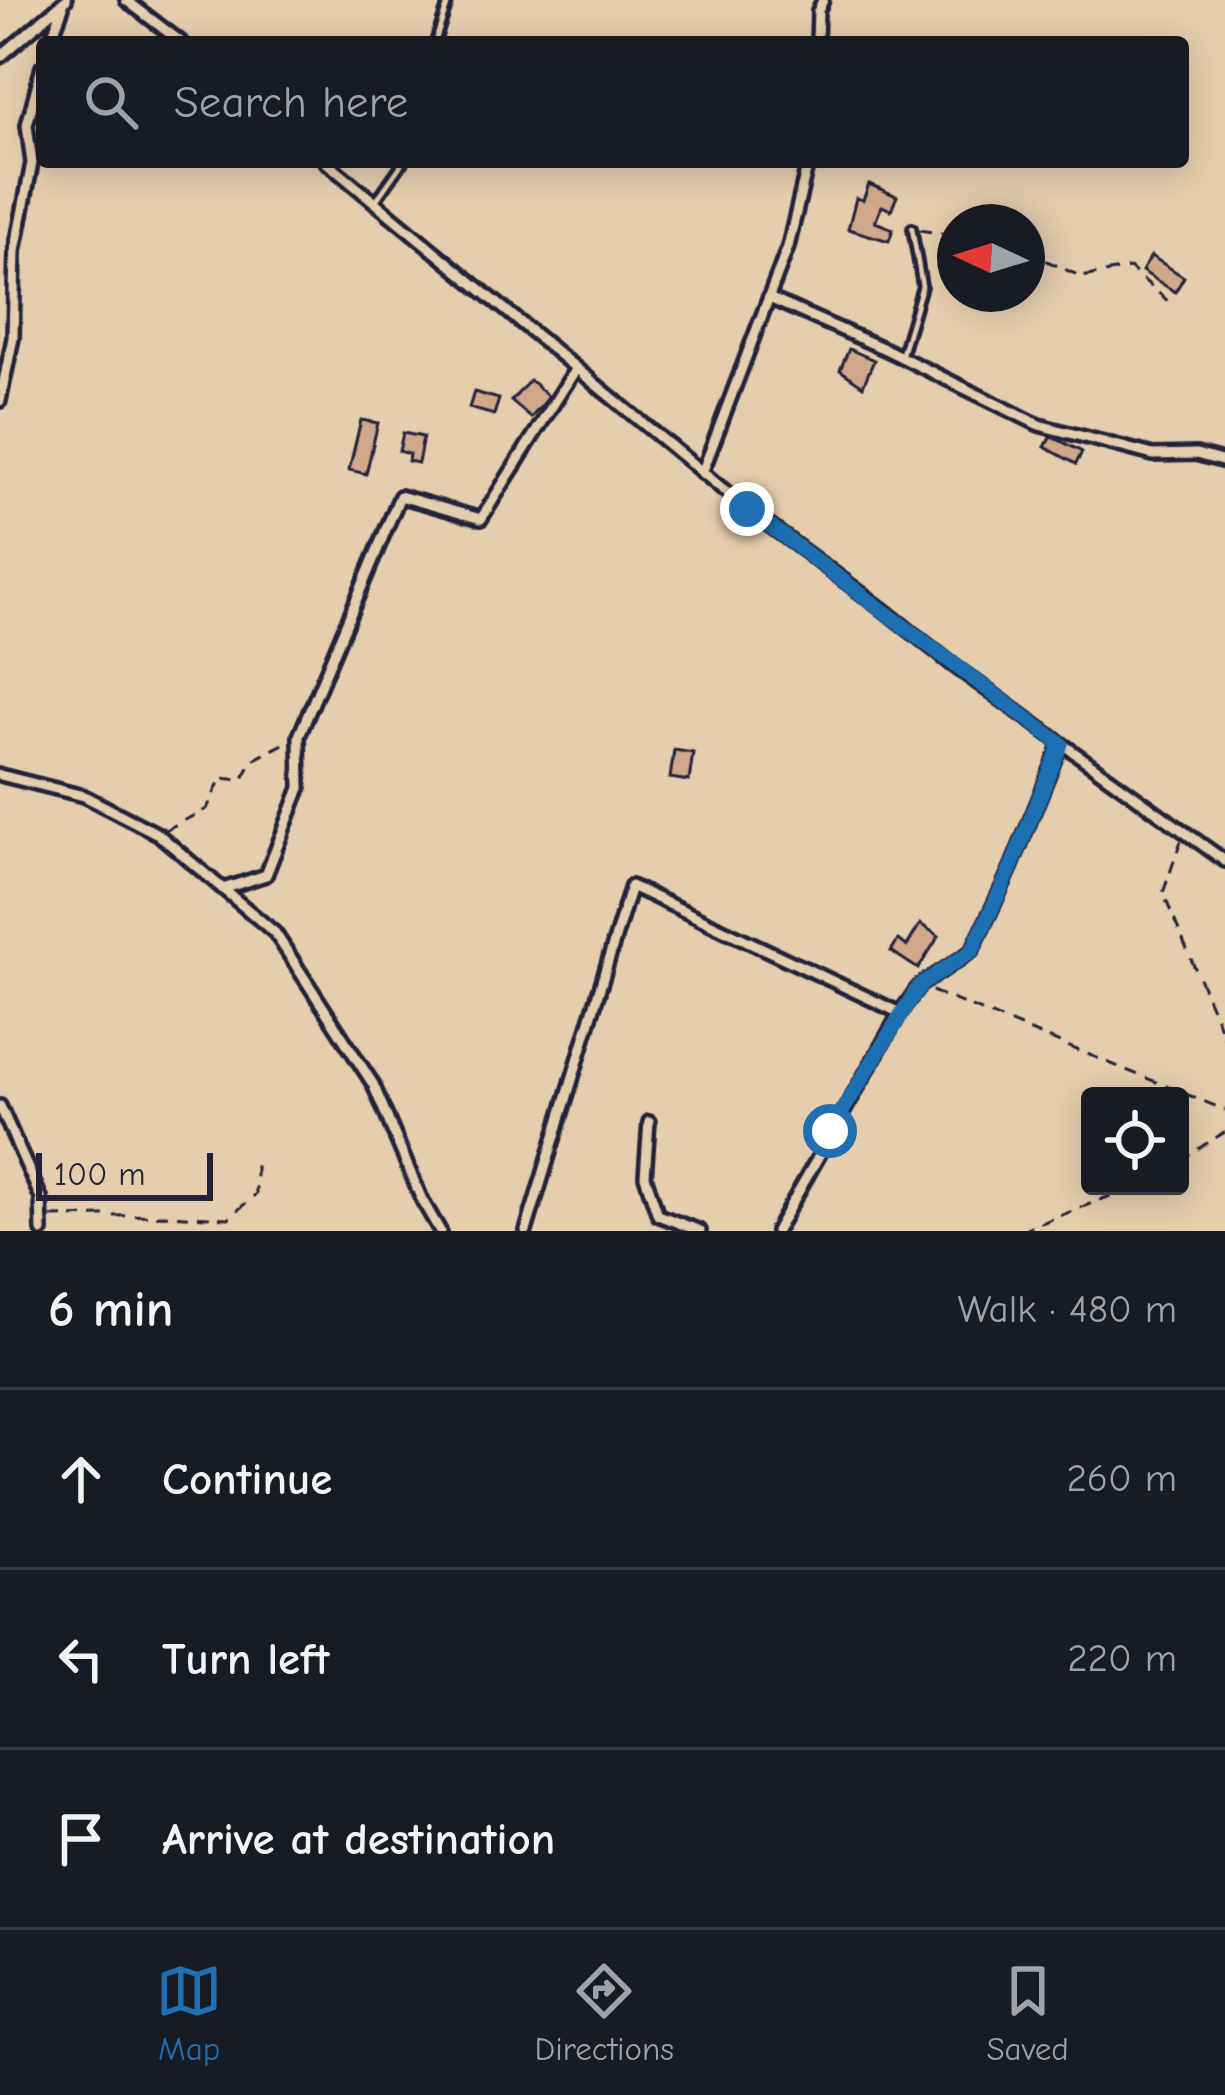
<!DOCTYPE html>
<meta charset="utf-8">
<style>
body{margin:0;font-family:"Comic Neue",sans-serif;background:#20242c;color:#f1f3f6}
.controls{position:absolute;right:36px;bottom:36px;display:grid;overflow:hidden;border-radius:12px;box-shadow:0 6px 30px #0003}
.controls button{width:108px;height:108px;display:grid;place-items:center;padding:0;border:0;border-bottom:3px solid #363941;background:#171b24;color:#f1f3f6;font:60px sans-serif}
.compass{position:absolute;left:937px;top:204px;width:108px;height:108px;border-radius:50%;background:#171b24;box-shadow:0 6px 30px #0003;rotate:274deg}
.scale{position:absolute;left:36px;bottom:30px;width:177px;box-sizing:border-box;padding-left:12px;border:6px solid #22223b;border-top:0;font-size:33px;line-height:42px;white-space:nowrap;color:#22223b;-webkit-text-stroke:9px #e5ceae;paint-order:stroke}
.stop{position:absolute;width:36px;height:36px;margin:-27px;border:9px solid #1f6fb2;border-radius:50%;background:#fff}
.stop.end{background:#1f6fb2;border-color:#fff;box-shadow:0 3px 12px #0008}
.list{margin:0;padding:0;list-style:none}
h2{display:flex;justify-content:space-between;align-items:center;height:156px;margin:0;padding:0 48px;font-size:51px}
h2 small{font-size:39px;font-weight:400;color:#9ea1a6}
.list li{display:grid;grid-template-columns:78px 1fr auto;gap:36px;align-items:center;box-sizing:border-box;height:180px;padding:0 48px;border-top:3px solid #363941}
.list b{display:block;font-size:45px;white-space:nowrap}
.list em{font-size:39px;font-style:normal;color:#9ea1a6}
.icon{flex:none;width:66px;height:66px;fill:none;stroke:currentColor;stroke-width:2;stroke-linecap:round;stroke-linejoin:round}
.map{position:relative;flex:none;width:1225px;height:1231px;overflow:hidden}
.search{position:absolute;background:#171b24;box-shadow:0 6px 30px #0003;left:36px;right:36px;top:36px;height:132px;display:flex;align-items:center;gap:30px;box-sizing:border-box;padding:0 42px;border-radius:12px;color:#9ea1a6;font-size:45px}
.sheet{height:696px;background:#171b24}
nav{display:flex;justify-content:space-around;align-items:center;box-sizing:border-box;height:168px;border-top:3px solid #363941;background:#171b24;font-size:33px;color:#9ea1a6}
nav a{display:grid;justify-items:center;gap:6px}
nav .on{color:#1f6fb2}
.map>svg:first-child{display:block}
</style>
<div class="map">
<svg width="1225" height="1231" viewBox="0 0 1225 1231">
<rect width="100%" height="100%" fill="#e5ceae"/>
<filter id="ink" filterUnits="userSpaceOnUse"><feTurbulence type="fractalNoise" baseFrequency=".00833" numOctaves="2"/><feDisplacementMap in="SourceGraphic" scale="24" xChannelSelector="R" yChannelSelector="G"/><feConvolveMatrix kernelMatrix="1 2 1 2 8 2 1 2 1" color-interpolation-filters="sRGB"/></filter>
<g filter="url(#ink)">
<!-- building -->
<g fill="#d1a98a" stroke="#22223b" stroke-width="3">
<polygon points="869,184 897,196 891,210 882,206 875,222 893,229 889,241 848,229 856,198 863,200"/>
<polygon points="1151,256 1184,277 1175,292 1142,271"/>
<polygon points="849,349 874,360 863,386 840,370"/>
<polygon points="530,380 549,397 531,418 511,401"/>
<polygon points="474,392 499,399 494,415 469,408"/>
<polygon points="361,420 378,423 366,474 349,470"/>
<polygon points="403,433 423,437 418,463 408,461 409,454 399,451"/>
<polygon points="1051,436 1082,452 1076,464 1045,447"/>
<polygon points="674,750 693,753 689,781 670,778"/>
<polygon points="920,924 939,936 918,969 891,951 898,940 907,946"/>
</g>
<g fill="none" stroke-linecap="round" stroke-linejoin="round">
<defs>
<g id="lane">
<polyline points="435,42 449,0"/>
<polyline points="375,202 403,162"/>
<polyline points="901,357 922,286 912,228"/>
</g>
<g id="street">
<polyline points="126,0 181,42"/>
<polyline points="50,42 63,7"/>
<polyline points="817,42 818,11 823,0"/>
<polyline points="0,57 66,0"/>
<polyline points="326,162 747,509 884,610 954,666 1225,861"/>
<polyline points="769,298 887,350 1039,425 1153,455 1196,454 1225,462"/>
<polyline points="0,401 13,338 15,251 32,163 27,125 42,67"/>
<polyline points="702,473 788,247 808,162"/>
<polyline points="0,775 84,796 158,834 275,933 373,1084 422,1200 440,1231"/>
<polyline points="223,889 266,875 300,788 299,736 400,496 481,519 575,370"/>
<polyline points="0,1106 41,1198 42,1231"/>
<polyline points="649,1122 645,1176 658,1215 700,1231"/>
<polyline points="526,1231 631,886 900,1013"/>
<polyline points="776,1231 900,1013 919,986 972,951 1011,868 1061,744"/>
</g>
</defs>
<!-- lane casing -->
<use href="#lane" stroke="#22223b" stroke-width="14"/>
<!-- street casing -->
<use href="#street" stroke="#22223b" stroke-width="18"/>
<!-- path -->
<g stroke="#22223b" stroke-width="3" stroke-dasharray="12 9" stroke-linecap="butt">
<polyline points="919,230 955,235"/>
<polyline points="1027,252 1082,277 1130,268 1169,302"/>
<polyline points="165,830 207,809 221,778 242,780 253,760 289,741"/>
<polyline points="1181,841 1163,893 1225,1039"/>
<polyline points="932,991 1225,1110"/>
<polyline points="1180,1160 1225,1132"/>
<polyline points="51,1217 164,1215 229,1218 256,1194 256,1164"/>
<polyline points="1021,1231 1136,1186"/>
</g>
<!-- lane -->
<use href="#lane" stroke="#e5ceae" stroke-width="4.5"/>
<!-- street -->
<use href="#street" stroke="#e5ceae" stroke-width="9"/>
</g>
</g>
<g fill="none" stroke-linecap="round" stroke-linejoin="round" filter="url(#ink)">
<!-- route -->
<polyline stroke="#1f6fb2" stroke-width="15" points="747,509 1061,744 1011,868 972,951 919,986 830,1131"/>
</g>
</svg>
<div class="controls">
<button><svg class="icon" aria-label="locate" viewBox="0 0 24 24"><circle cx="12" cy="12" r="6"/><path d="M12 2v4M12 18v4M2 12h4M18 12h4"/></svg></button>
</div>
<svg class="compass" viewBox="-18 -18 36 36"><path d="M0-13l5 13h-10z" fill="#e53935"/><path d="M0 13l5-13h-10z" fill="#9ea1a6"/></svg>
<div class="scale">100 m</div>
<div class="stop" style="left:830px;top:1131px"></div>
<div class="stop end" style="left:747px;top:509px"></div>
<div class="search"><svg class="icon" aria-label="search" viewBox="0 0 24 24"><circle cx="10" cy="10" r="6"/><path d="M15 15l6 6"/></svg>Search here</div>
</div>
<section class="sheet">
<h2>6 min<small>Walk · 480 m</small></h2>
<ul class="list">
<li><svg class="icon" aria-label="ahead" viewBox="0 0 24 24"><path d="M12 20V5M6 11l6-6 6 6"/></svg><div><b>Continue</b></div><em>260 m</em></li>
<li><svg class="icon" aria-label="left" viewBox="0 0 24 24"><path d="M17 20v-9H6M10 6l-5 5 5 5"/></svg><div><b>Turn left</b></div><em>220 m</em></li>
<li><svg class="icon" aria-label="arrive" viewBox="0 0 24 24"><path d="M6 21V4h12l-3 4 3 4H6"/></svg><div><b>Arrive at destination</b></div></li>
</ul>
</section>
<nav>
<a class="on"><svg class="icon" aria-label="map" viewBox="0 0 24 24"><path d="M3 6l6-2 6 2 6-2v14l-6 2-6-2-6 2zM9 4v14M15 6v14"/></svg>Map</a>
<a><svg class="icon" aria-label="directions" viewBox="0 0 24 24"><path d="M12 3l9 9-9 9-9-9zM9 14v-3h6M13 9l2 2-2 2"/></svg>Directions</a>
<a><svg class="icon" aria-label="saved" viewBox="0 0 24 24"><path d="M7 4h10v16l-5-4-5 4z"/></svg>Saved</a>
</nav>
